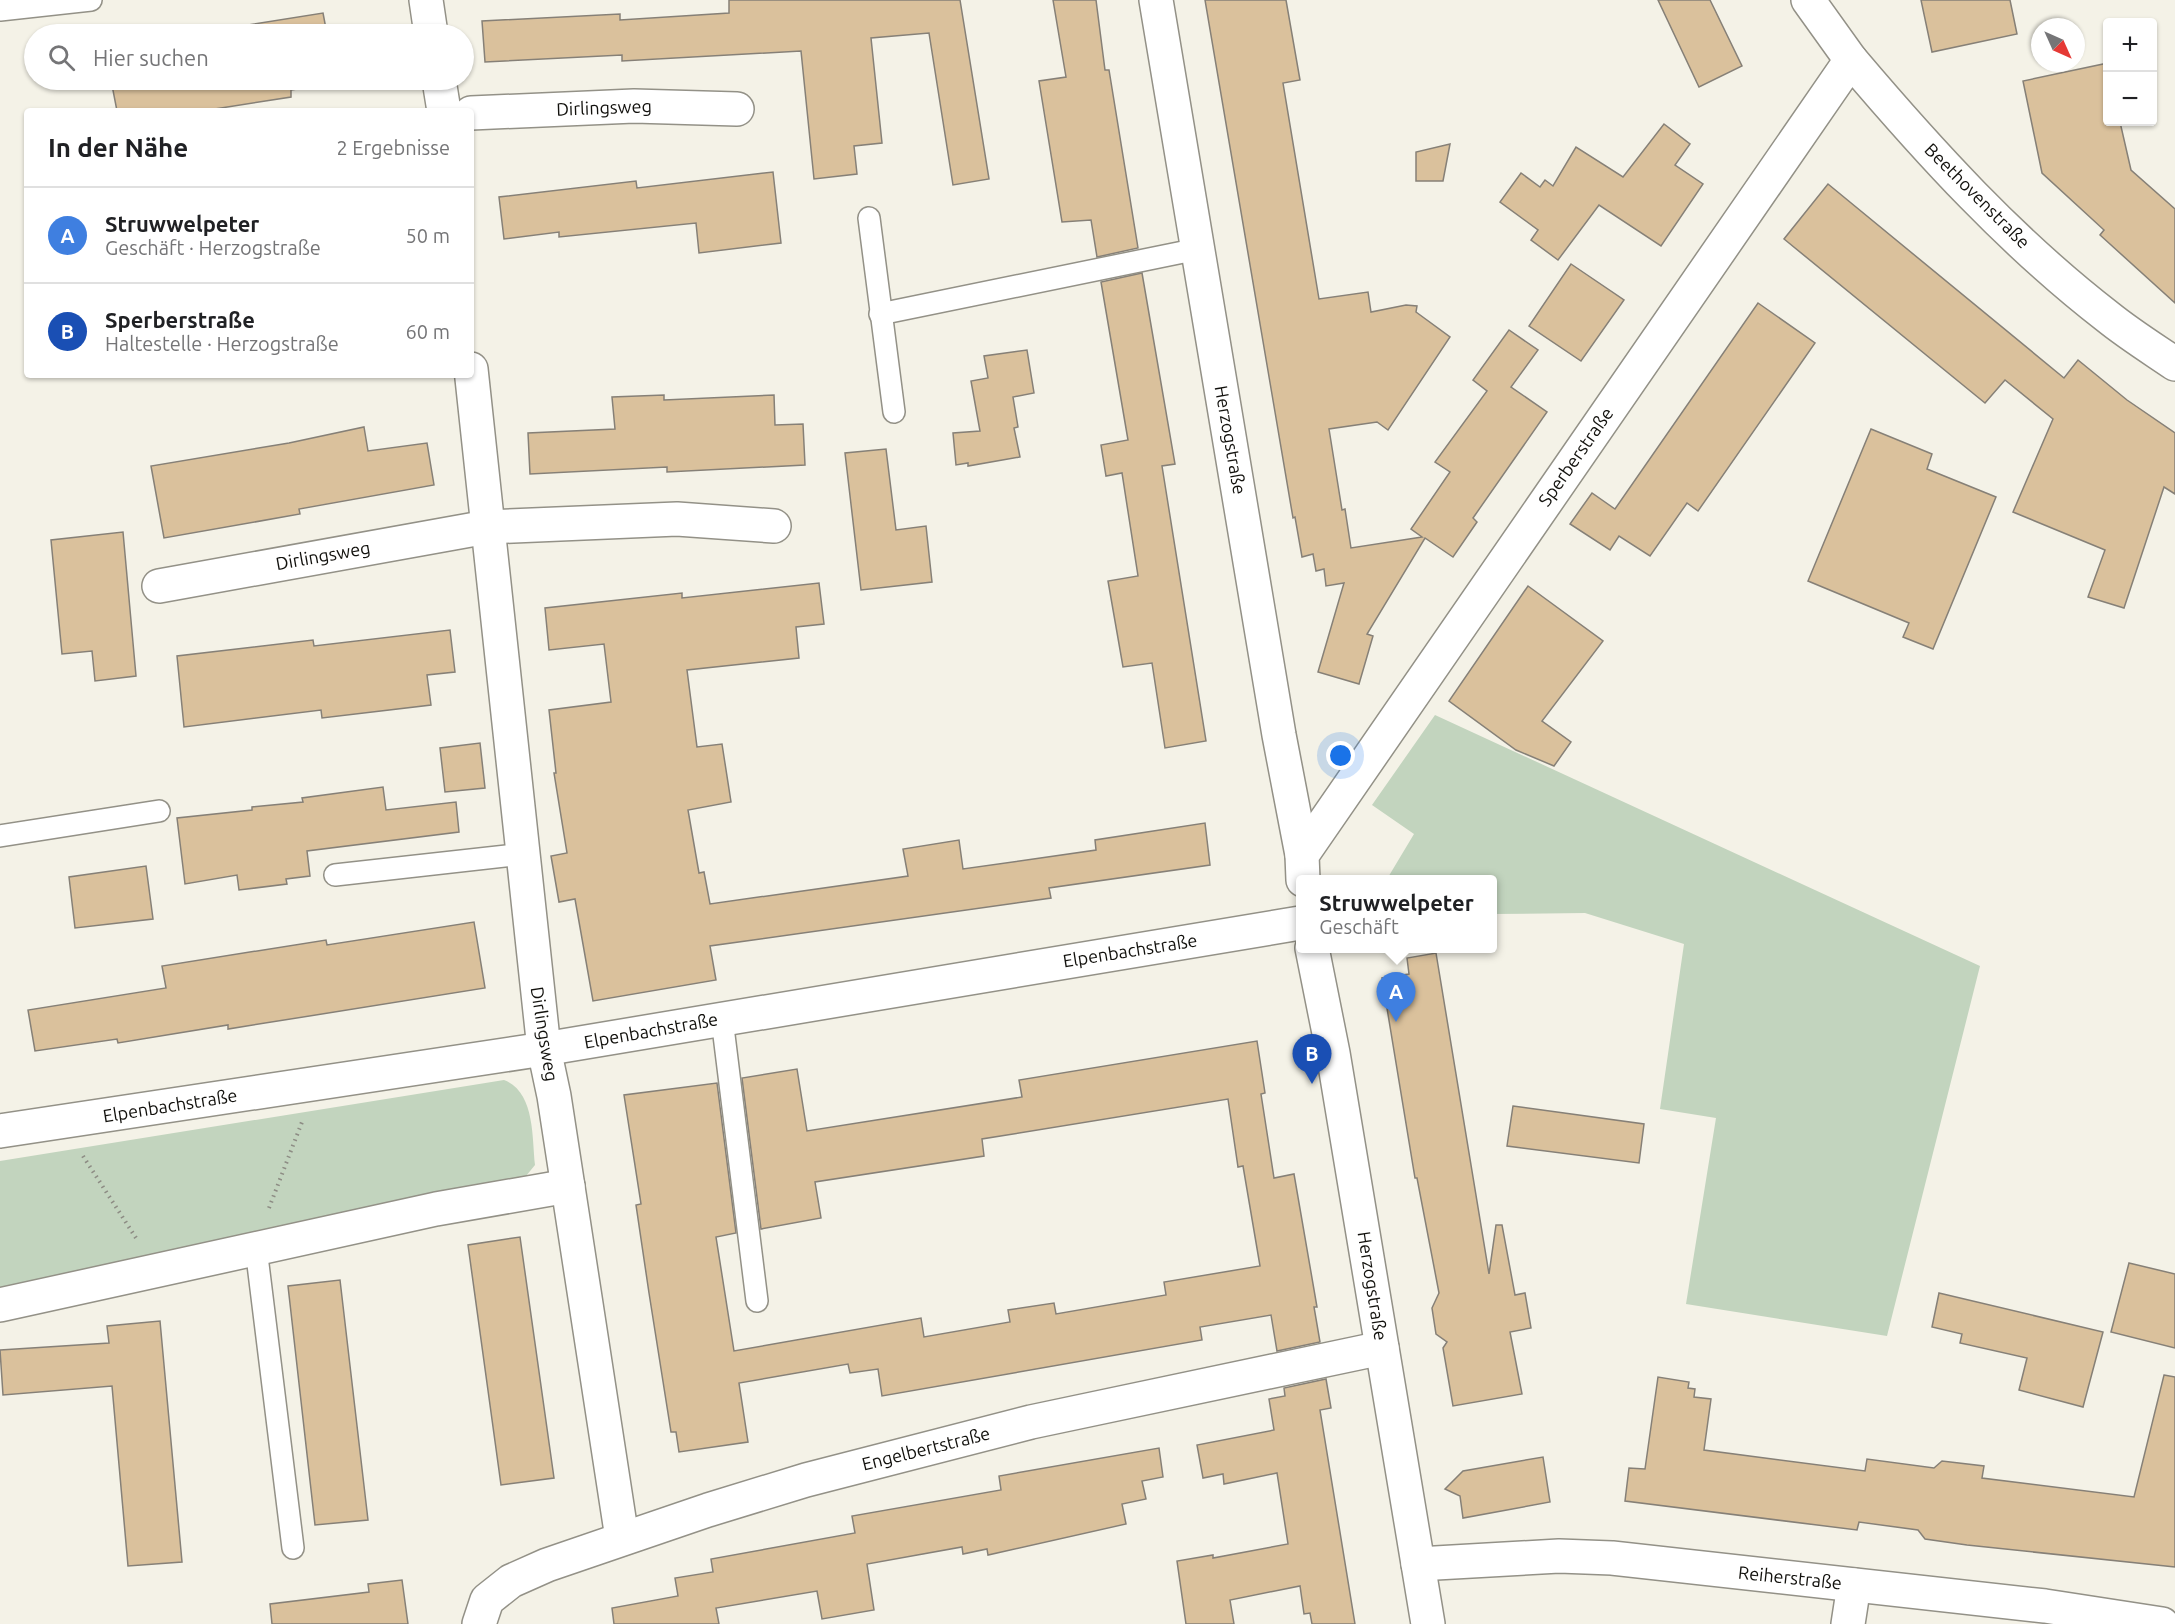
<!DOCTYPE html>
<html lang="de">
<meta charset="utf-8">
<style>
body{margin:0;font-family:Ubuntu,sans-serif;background:#f6f6f6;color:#202124}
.controls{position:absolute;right:18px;top:18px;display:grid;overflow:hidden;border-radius:6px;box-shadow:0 2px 4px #0004}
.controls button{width:54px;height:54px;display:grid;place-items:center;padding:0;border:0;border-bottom:2px solid #e0e0e0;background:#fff;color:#202124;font:30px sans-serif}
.compass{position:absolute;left:2031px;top:18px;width:54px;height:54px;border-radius:50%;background:#fff;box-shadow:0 2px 4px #0004;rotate:135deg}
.you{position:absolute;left:1341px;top:756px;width:21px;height:21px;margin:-15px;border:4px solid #fff;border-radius:50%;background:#1a73e8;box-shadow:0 0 0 9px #1a73e833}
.badge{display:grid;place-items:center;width:39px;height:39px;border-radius:50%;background:#111827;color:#fff;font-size:20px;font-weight:700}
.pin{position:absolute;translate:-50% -50px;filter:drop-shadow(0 2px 3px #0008)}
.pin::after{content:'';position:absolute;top:32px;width:21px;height:18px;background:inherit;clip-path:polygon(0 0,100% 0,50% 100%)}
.popup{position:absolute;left:1296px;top:875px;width:201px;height:78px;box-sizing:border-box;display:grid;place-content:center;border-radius:6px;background:#fff;filter:drop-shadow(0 2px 4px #0005);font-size:20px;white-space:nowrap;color:#757577}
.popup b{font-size:22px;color:#202124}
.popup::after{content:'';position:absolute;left:50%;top:100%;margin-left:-12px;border:12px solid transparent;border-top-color:#fff}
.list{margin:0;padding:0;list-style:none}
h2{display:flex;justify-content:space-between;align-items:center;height:78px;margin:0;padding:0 24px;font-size:26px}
h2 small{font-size:20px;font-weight:400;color:#757577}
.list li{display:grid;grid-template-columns:39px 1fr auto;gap:18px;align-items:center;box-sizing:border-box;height:96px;padding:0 24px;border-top:2px solid #e0e0e0}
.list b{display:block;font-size:22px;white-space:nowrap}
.list p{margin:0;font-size:20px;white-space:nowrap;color:#757577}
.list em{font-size:20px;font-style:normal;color:#757577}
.icon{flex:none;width:33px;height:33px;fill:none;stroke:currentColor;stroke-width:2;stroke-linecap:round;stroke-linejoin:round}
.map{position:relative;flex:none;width:2175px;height:1624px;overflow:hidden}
.search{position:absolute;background:#fff;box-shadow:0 2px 4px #0004;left:24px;top:24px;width:450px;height:66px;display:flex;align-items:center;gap:15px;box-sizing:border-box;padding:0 21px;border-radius:33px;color:#757577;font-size:22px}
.panel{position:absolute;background:#fff;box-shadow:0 2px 4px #0004;left:24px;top:108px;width:450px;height:270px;border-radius:6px}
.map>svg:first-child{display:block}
</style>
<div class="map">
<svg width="2175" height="1624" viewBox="0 0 2175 1624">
<rect width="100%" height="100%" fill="#f4f2e7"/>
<!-- green -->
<g fill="#c2d4be">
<polygon points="1435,715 1980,966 1887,1336 1686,1304 1716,1118 1660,1109 1684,944 1585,913 1492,914 1492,880 1387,879 1414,834 1372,805"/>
<path d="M504,1080c31,12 28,57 31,85l-9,11 -526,120v-135z"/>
</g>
<!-- building -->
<g fill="#dac19c" stroke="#868077" stroke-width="1.5">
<polygon points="729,0 960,0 989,179 953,185 929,33 871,38 882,143 854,146 857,174 814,179 801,51 622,61 622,55 485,62 482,21 620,14 620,20 729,13"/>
<polygon points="1053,0 1096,0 1105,70 1109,70 1138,248 1097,257 1091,220 1062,222 1039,81 1066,77"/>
<polygon points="1205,0 1286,0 1300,80 1283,83 1319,299 1368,292 1371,312 1406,305 1417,306 1416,312 1450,337 1388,430 1377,422 1329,429 1342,510 1345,509 1351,548 1422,537 1411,529 1450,472 1435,462 1487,391 1473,380 1509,330 1538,350 1511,387 1547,412 1473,518 1477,522 1453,557 1425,538 1367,634 1373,636 1359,684 1318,672 1344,583 1326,586 1324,569 1316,571 1313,554 1302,557 1295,517 1293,518"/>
<polygon points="1658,0 1710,0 1742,66 1699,87"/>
<polygon points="1921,0 2010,0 2017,34 1932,52"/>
<polygon points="323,13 327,34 243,34 242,26"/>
<polygon points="2108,63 2108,122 2120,122 2131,170 2175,209 2175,303 2100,235 2104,230 2042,173 2023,81"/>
<polygon points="111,80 352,80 291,90 291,97 202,111 117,111"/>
<polygon points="1664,124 1690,144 1675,165 1703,184 1661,246 1599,205 1558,260 1531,240 1538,230 1500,202 1521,173 1540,187 1545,180 1553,186 1576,147 1623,177"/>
<polygon points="1450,144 1443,181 1416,181 1416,152"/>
<polygon points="773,172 781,243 699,253 696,223 559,237 559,232 504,239 499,197 636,181 637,188"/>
<polygon points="1828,184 2064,378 2078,360 2127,400 2175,433 2175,494 2164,487 2124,608 2088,597 2105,550 2013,512 2053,419 2005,380 1985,403 1784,239"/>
<polygon points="1571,264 1624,300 1581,361 1529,326"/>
<polygon points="1142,273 1175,464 1162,466 1206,741 1165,748 1152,663 1123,667 1108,581 1138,576 1122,473 1106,476 1101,445 1128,440 1101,282"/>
<polygon points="1758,303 1815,343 1698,511 1687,503 1650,556 1619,536 1610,550 1570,524 1592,493 1615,509"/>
<polygon points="1027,350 1034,393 1013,397 1018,427 1014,428 1020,457 968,466 968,463 956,465 953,433 980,431 971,381 988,378 984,356"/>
<polygon points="664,395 664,400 774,395 775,425 803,424 805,465 667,472 667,467 530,474 528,433 615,429 612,397"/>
<polygon points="364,427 368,451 427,443 434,485 299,509 300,514 164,538 151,466 289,443"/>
<polygon points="1871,429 1932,454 1927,469 1996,497 1933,649 1903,637 1909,623 1808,581"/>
<polygon points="886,449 896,530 926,526 932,582 861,590 845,453"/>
<polygon points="123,532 136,676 95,681 92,651 62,654 51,540"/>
<polygon points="819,583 824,624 796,627 799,658 687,670 697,747 722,744 731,802 688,810 699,873 704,872 710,904 908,876 903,849 959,840 963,869 1096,850 1095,840 1205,823 1210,865 1049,888 1051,898 710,946 716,980 593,1001 575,899 559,902 551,856 567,853 554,773 556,773 549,710 611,702 604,644 549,650 545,608 682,593 682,598"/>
<polygon points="1528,586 1603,641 1542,721 1571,742 1554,766 1516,750 1449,701"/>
<polygon points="450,630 455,672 427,675 431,705 322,718 321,710 184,727 177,656 313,640 314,646"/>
<polygon points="480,743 485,788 445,792 440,748"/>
<polygon points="383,787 386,810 456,802 459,832 307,851 310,876 286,879 287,884 239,890 237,875 185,884 177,818 252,810 252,807 303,802 302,798"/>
<polygon points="146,866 153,919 75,928 69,877"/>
<polygon points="474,922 485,988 228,1029 228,1025 118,1043 117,1039 35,1051 28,1010 166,988 162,966 326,940 327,945"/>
<polygon points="1436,953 1489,1274 1496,1225 1502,1225 1515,1295 1525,1293 1531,1328 1510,1332 1522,1394 1453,1406 1443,1348 1447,1342 1436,1334 1432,1308 1439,1293 1417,1178 1415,1178 1382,978 1409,974 1407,958"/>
<polygon points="1257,1041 1265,1093 1261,1094 1274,1178 1294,1174 1317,1307 1314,1307 1320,1342 1277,1351 1271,1315 1200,1327 1202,1340 882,1396 878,1369 850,1373 848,1364 739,1383 748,1442 679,1452 676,1432 671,1432 649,1293 636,1205 641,1204 624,1095 717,1083 736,1233 716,1237 734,1351 921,1318 924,1337 1010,1322 1008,1310 1054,1303 1056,1314 1166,1295 1164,1282 1260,1266 1243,1166 1238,1167 1228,1099 982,1139 984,1156 815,1182 821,1218 761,1229 742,1078 797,1069 807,1131 1022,1097 1019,1080"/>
<polygon points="1513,1106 1644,1124 1639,1163 1507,1146"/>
<polygon points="520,1237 554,1478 501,1485 468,1245"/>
<polygon points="2129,1263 2175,1274 2175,1348 2111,1332"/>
<polygon points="340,1280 368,1520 315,1525 288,1286"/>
<polygon points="1939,1293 2103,1332 2083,1407 2019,1390 2027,1358 1960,1343 1962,1334 1932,1327"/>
<polygon points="160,1321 182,1562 128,1566 112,1386 3,1395 0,1350 109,1343 107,1326"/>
<polygon points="2164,1375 2175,1377 2175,1567 1967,1545 1925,1539 1918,1530 1859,1522 1857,1530 1625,1501 1629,1468 1645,1469 1658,1377 1689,1382 1688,1388 1695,1389 1694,1397 1711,1399 1704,1450 1865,1471 1867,1459 1934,1468 1942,1461 1984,1466 1982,1478 2134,1497"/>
<polygon points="1326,1379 1331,1408 1320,1410 1355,1624 1312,1624 1310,1613 1304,1614 1300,1586 1230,1600 1234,1624 1186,1624 1177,1561 1213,1555 1213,1558 1288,1544 1277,1473 1224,1484 1223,1474 1203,1478 1197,1445 1274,1430 1269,1399 1285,1396 1284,1388"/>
<polygon points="1159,1448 1163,1477 1142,1481 1146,1499 1122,1504 1126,1524 988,1555 987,1549 963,1554 962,1547 867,1564 874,1610 822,1619 817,1591 716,1608 719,1624 614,1624 612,1608 678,1596 675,1578 713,1572 711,1559 855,1533 852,1516 1001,1490 999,1476"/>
<polygon points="1543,1457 1550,1502 1463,1518 1460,1496 1445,1489 1463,1471"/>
<polygon points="402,1580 408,1624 272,1624 270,1604 369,1592 368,1584"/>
</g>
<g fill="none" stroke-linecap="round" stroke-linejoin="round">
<defs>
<g id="lane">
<polyline points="0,10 91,0"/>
<polyline points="869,218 894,412"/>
<polyline points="880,314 1198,249"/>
<polyline points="0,836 159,811"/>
<polyline points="335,875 523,854"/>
<polyline points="722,1019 757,1301"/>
<polyline points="256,1248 293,1548"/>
</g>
<g id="street">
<polyline points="426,0 431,34"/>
<polyline points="1156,0 1279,735 1302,855"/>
<polyline points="1808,0 1851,60"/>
<polyline points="439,80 444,111"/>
<polyline points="471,113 634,106 737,109"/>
<polyline points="471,369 544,1049 554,1096 622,1538"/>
<polyline points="159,586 487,527 677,519 774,526"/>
<polyline points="1312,948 1333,1053 1428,1624"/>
<polyline points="0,1305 436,1209 568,1186"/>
<polyline points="1418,1564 1559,1556 1612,1558 2045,1606 2162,1624"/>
<polyline points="479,1624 487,1600 511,1581 547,1565 708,1510 806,1480 1031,1422 1382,1348"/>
<polyline points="1848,1624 1854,1585"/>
</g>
<g id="secondary">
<path d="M1303,880l-1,-25 549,-795c78,92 161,183 257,257 21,17 45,32 67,47"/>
<polyline points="0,1131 544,1049 1300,923"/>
</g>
</defs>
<!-- lane casing -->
<use href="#lane" stroke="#939187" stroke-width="24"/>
<!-- street casing -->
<use href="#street" stroke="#939187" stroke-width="36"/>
<!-- secondary casing -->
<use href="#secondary" stroke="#939187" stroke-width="36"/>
<!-- path -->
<g stroke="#8d8c84" stroke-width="4" stroke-dasharray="1.5 4.5" stroke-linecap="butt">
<polyline points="83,1156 136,1238"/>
<polyline points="269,1208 302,1122"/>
</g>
<!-- lane -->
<use href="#lane" stroke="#fff" stroke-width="21"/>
<!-- street -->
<use href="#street" stroke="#fff" stroke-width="33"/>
<!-- secondary -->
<use href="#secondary" stroke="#fff" stroke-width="33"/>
</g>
<g text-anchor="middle" stroke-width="4.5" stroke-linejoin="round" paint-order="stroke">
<!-- street labels -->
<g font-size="18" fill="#12110d" stroke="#fff">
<text transform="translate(604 108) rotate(-2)" y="6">Dirlingsweg</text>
<text transform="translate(1977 196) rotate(45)" y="6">Beethovenstraße</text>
<text transform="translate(1230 440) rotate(80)" y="6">Herzogstraße</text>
<text transform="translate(1576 457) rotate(-55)" y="6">Sperberstraße</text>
<text transform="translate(323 556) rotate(-10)" y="6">Dirlingsweg</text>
<text transform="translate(1130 951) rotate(-9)" y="6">Elpenbachstraße</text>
<text transform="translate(651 1031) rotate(-10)" y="6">Elpenbachstraße</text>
<text transform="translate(544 1034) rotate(81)" y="6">Dirlingsweg</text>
<text transform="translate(170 1106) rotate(-9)" y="6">Elpenbachstraße</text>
<text transform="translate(1372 1286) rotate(81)" y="6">Herzogstraße</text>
<text transform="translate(926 1449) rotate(-14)" y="6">Engelbertstraße</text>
<text transform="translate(1790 1578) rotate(6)" y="6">Reiherstraße</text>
</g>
</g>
</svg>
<div class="controls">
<button>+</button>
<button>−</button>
</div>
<svg class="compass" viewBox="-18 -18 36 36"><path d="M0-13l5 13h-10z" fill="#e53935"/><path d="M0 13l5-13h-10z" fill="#757577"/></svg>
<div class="you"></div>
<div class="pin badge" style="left:1396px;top:1022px;background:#3f7fe0">A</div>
<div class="popup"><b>Struwwelpeter</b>Geschäft</div>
<div class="pin badge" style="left:1312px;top:1084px;background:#1a4fb4">B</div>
<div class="search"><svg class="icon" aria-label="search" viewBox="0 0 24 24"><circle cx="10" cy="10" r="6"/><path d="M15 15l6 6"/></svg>Hier suchen</div>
<section class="panel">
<h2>In der Nähe<small>2 Ergebnisse</small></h2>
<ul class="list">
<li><span class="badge" style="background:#3f7fe0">A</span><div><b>Struwwelpeter</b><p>Geschäft · Herzogstraße</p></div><em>50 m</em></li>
<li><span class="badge" style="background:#1a4fb4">B</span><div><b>Sperberstraße</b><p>Haltestelle · Herzogstraße</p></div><em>60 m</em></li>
</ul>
</section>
</div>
